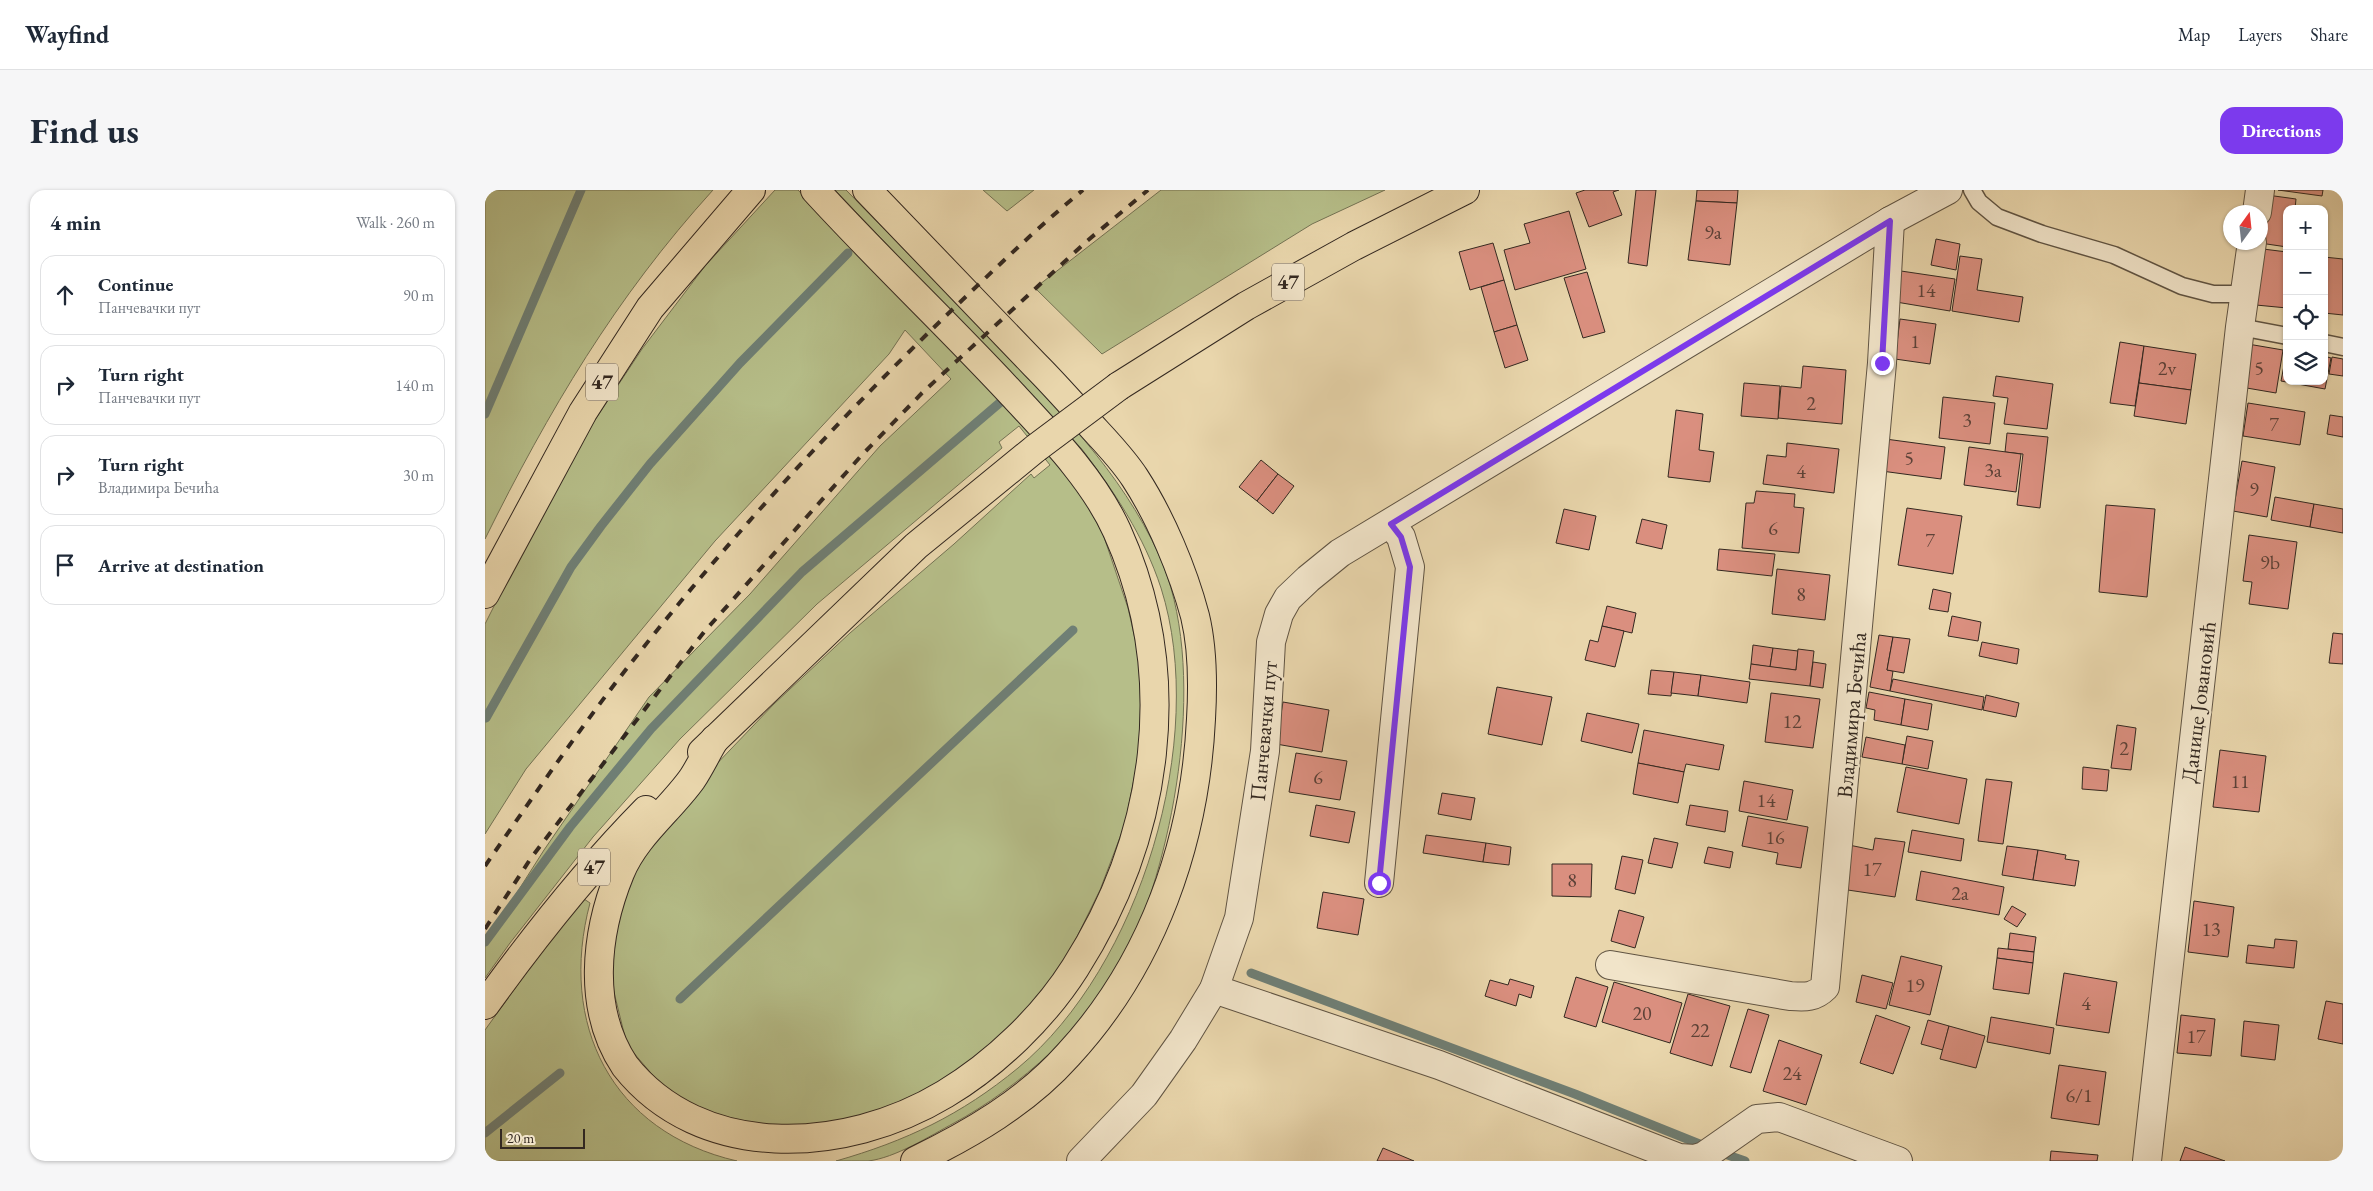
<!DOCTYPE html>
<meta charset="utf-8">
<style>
body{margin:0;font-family:"EB Garamond",serif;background:#f6f6f7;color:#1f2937}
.controls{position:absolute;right:15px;top:15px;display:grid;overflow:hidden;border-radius:10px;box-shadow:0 1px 4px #0004}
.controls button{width:45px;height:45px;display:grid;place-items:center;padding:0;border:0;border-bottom:1px solid #e0e1e3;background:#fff;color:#1f2937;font:25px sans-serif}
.compass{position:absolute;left:1738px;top:15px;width:45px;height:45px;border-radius:50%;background:#fff;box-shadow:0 1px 4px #0004;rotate:15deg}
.scale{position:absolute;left:15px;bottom:12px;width:85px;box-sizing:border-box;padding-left:5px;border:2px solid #332820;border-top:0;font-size:14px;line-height:18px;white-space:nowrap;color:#332820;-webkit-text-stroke:4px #f1e4c9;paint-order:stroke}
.stop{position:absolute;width:15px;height:15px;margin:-11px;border:4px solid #7c3aed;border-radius:50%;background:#fff}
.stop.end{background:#7c3aed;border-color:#fff;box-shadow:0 1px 5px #0008}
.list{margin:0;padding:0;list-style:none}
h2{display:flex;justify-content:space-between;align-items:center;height:65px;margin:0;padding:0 20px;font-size:21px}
h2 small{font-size:16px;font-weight:400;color:#747a83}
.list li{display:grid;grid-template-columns:32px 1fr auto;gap:15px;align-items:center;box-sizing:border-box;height:80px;margin:0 10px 10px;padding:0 10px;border:1px solid #e0e1e3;border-radius:15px}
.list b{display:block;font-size:19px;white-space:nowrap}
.list p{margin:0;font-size:16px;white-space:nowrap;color:#747a83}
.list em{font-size:16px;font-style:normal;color:#747a83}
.icon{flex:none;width:28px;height:28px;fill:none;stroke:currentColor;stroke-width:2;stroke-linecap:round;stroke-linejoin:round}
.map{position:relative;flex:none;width:1858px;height:971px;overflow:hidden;border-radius:15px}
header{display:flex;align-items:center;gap:30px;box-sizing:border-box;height:70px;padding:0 25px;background:#fff;border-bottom:1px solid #e0e1e3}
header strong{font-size:24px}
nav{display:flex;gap:28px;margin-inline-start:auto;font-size:18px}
.intro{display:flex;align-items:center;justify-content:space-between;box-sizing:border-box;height:120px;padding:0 30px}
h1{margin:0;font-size:35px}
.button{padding:12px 22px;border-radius:15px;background:#7c3aed;color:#fff;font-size:18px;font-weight:700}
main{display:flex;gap:30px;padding:0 30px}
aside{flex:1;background:#fff;border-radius:15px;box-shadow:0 1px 4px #0004}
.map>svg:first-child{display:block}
</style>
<header>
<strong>Wayfind</strong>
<nav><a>Map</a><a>Layers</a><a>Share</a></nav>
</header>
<div class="intro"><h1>Find us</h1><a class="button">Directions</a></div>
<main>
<aside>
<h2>4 min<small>Walk · 260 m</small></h2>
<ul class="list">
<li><svg class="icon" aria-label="ahead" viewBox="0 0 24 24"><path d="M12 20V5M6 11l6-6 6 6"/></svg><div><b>Continue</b><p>Панчевачки пут</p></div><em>90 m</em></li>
<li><svg class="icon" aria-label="right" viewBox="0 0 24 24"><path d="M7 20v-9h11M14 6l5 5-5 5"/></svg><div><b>Turn right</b><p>Панчевачки пут</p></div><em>140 m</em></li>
<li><svg class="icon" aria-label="right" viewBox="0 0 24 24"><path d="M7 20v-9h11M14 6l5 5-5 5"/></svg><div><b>Turn right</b><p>Владимира Бечића</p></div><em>30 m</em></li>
<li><svg class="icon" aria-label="arrive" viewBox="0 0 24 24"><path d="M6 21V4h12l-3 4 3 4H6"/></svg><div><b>Arrive at destination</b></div></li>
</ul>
</aside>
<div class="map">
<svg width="1858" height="971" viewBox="0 0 1858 971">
<rect width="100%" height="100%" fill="#e9d6ac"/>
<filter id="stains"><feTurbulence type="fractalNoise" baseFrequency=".004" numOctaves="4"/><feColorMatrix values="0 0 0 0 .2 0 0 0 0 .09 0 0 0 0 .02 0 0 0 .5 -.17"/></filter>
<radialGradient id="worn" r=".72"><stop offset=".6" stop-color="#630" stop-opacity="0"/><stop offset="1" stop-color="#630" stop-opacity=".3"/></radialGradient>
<!-- green -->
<g fill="#b6be89" stroke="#747354">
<path d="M0,0h228c-98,108 -164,220 -228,349z"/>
<polygon points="290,0 313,0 578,276 604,318 618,344 643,418 653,462 658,510 656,554 640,634 615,700 581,769 545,820 493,865 456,892 411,915 368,933 264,941 189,910 142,855 127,794 128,759 137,711 157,665 224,582 289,514 365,443 469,354 546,284 549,288 565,275 534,236 514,252 517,258 332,414 195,549 108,647 25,753 0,788 0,753 59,660 164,507 265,404 395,256 466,189 420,140 404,164 230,351 41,579 0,644 0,434 59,317 108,233 157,159 220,76"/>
<path d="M350,0h11c49,50 98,100 146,151 63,65 129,130 167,214 50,110 17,296 -33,402 -31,64 -110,133 -172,166 -24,13 -59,35 -86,38 -11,0 -22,0 -32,0 70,-20 125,-46 182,-93 122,-101 191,-329 143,-480 -17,-52 -47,-97 -80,-140z"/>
<polygon points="498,0 549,0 522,21"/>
<polygon points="676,0 900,0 827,34 617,164 550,98"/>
<path d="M96,707l9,6c-32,121 21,229 147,258h-252v-131z"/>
</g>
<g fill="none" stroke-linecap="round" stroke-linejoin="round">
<!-- stream -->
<g stroke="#6f7f75" stroke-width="9">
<polyline points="0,224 96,0"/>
<polyline points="1,528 86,377 116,336 165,274 255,173 363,63"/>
<polyline points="0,752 85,637 166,539 317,382 518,210"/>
<polyline points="766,783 1090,904 1222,957"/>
<polyline points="195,809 588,440"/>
<polyline points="0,943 75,883"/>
<polyline points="1234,962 1260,971"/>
</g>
</g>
<!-- building -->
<g fill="#da8f7f" stroke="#332820">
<polygon points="1100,0 1134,0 1128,2 1137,25 1104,37 1091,3"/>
<polygon points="1151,0 1171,0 1162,76 1143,73"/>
<polygon points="1212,0 1253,0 1252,13 1211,11"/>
<polygon points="1793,0 1838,0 1837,6"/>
<polygon points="1782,5 1811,9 1810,19 1802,19 1802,57 1775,53"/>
<polygon points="1211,11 1252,13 1245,75 1203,70"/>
<polygon points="1084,21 1101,79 1030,100 1019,60 1045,53 1039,34"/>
<polygon points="1451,49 1475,54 1471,80 1446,75"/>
<polygon points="1008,53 1019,90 985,100 974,62"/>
<polygon points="1778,59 1802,62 1802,118 1771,115"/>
<polygon points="1475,66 1497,69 1492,100 1538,107 1534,132 1467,121"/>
<polygon points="1839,67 1858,69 1858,125 1839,123"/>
<polygon points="1416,81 1470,89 1465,121 1411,112"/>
<polygon points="1102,82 1120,142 1098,148 1079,88"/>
<polygon points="1019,90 1032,135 1009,142 996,97"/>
<polygon points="1415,129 1451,134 1445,174 1410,169"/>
<polygon points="1032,135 1043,170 1020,178 1009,142"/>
<polygon points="1635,152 1659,156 1650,216 1625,213"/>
<polygon points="1757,153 1798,160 1791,203 1750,196"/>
<polygon points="1659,156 1711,164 1706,200 1654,193"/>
<polygon points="1802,160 1802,191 1839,191 1839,166 1846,168 1840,199 1796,191"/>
<polygon points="1847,167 1858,169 1858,186 1844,184"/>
<polygon points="1318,176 1361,180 1357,234 1293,228 1296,196 1316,198"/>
<polygon points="1511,186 1568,194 1562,239 1519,234 1523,208 1508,206"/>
<polygon points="1259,193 1295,196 1293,229 1256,226"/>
<polygon points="1654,193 1706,200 1701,234 1649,226"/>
<polygon points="1458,207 1510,213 1505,254 1454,248"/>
<polygon points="1763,213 1820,222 1815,255 1758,246"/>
<polygon points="1191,220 1218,224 1214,260 1229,262 1225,292 1183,287"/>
<polygon points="1845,225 1858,227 1858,247 1842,244"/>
<polygon points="1522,243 1563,247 1555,318 1532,315 1538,264 1520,262"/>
<polygon points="1393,248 1460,257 1456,289 1389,280"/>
<polygon points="1302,253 1354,259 1349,303 1278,294 1282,265 1301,267"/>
<polygon points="1484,257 1536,264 1531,302 1479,295"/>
<polygon points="776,270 793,284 772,311 754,297"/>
<polygon points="1757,271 1790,277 1782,327 1748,321"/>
<polygon points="793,284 809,296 788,324 772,311"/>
<polygon points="1271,301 1310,304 1309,317 1319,318 1314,363 1257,358 1261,313 1269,313"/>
<polygon points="1790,307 1829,314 1825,337 1786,330"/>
<polygon points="1829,314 1858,319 1858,343 1825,337"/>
<polygon points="1621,315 1670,319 1662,407 1614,402"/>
<polygon points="1422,318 1477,326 1468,384 1413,375"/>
<polygon points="1079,319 1111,326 1104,360 1071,353"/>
<polygon points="1157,329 1182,335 1177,359 1151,353"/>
<polygon points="1764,345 1812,352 1803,419 1764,414 1767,392 1758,391"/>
<polygon points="1234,359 1290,364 1287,386 1232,380"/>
<polygon points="1292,379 1345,385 1340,430 1287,424"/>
<polygon points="1448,399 1466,403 1463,422 1444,419"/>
<polygon points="1122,416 1151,423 1147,443 1117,436"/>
<polygon points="1467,426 1496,432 1493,451 1463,446"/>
<polygon points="1117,436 1139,441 1130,477 1100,470 1105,450 1113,452"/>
<polygon points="1848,443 1858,444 1858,474 1844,473"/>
<polygon points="1394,445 1408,447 1402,480 1408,481 1405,501 1385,497"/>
<polygon points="1408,447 1425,449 1419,483 1402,480"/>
<polygon points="1497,452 1534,459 1532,474 1494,466"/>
<polygon points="1268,455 1288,458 1285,477 1266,474"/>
<polygon points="1288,458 1313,461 1311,480 1285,477"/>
<polygon points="1313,459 1329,461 1325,496 1264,489 1266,474 1311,480"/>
<polygon points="1328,472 1341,474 1338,498 1325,496"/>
<polygon points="1166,480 1189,482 1186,506 1163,504"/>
<polygon points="1189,482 1216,485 1213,506 1186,503"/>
<polygon points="1216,485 1265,492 1262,513 1213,506"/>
<polygon points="1408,489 1499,507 1497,520 1405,501"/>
<polygon points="1012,497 1067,507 1057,555 1003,544"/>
<polygon points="1384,502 1420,509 1416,535 1389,530 1390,520 1381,518"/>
<polygon points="1286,503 1335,509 1328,558 1280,552"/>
<polygon points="1501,505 1534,513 1531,527 1498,520"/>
<polygon points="1420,509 1447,514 1443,540 1416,535"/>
<polygon points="798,512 844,520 837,562 791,554"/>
<polygon points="1102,523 1154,534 1147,563 1096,551"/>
<polygon points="1632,535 1651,538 1646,580 1626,578"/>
<polygon points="1159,540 1239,555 1234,580 1201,574 1199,582 1153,573"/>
<polygon points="1422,546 1448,551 1443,579 1417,574"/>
<polygon points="1381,547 1420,555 1417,574 1377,567"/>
<polygon points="1735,560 1781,566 1774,622 1728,617"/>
<polygon points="811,563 862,571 855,610 804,602"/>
<polygon points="1153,573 1199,582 1193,613 1148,604"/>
<polygon points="1421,577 1482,589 1474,634 1412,622"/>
<polygon points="1598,577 1624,580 1622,601 1597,599"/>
<polygon points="1501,589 1527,592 1518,654 1493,651"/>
<polygon points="1259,591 1308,600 1302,630 1254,621"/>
<polygon points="957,603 990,608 986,630 953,624"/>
<polygon points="831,615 870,622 864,653 825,646"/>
<polygon points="1205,615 1243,621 1240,642 1201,635"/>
<polygon points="1263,626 1323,637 1316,678 1291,674 1293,663 1257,656"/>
<polygon points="1427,640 1479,649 1476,671 1423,662"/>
<polygon points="941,645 1001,653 998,672 938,663"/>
<polygon points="1169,648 1193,653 1187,678 1163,673"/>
<polygon points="1390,648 1420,652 1410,707 1356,699 1364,655 1388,660"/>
<polygon points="1001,653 1026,657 1024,675 998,672"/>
<polygon points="1522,656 1553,660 1548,690 1517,685"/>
<polygon points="1223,657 1248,662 1245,678 1219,673"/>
<polygon points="1553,660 1581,665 1580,669 1594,671 1590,696 1548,690"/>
<polygon points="1137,666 1158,670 1150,704 1130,699"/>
<polygon points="1067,674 1107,674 1106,707 1067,706"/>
<polygon points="1436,681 1519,697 1514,725 1431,710"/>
<polygon points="838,702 879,709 873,745 832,738"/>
<polygon points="1709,711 1749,717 1743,767 1703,762"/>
<polygon points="1527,716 1541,724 1532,737 1519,729"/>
<polygon points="1134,720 1159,727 1150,758 1126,751"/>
<polygon points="1525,743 1551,747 1549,762 1523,759"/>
<polygon points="1790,749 1812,751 1809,778 1761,773 1763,755 1789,758"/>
<polygon points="1513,758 1549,762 1548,773 1512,768"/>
<polygon points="1416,766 1457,776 1445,825 1404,815"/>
<polygon points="1512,768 1548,773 1544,804 1508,799"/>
<polygon points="1579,783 1632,792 1624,843 1571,835"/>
<polygon points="1377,785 1408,793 1401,819 1371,812"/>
<polygon points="1091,787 1123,797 1111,837 1079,827"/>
<polygon points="1025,789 1049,796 1046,808 1034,804 1031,816 1000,806 1005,790 1023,795"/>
<polygon points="1129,792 1197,813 1185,853 1117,832"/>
<polygon points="1203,804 1245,816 1227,876 1185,863"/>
<polygon points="1841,811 1858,814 1858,854 1833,849"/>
<polygon points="1263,819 1284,825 1266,883 1245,877"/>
<polygon points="1391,825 1425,837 1408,884 1375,873"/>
<polygon points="1696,825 1730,829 1726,866 1692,863"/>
<polygon points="1506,827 1569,838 1565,864 1502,852"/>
<polygon points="1443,830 1464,836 1458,860 1436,854"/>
<polygon points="1759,831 1794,835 1790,870 1756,866"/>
<polygon points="1464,836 1500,846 1491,878 1455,869"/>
<polygon points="1294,850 1337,865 1321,915 1278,901"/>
<polygon points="1574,875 1621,882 1614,935 1566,928"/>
<polygon points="1700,957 1740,971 1695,971"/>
<polygon points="898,958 929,971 892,971"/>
<polygon points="1566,961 1613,965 1612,971 1565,971"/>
</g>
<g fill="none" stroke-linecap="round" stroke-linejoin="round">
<defs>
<g id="lane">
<polyline points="1487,0 1494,12 1512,27 1557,44 1629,65 1697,96 1728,104 1760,104"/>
<polyline points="1755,137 1802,146"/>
<polyline points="1839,153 1858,157"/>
</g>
<g id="street">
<polyline points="1772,22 1775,0"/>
<polyline points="894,693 925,377 916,347 906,334"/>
<path d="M1125,775l180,31c15,1 24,2 35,-9l57,-624 8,-142"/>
<polyline points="729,799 954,875 1194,968 1210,969 1219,966 1272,929 1294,927 1413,971"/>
<polyline points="596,971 659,905 698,850 729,799 754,728 780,561 786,452 794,424 803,408 823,389 855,363 1405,31 1463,0"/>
<polyline points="1662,971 1755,137 1767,52"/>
</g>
<g id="primary">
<path d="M382,0c56,58 112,116 168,175 21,21 41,44 61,66 14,15 28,30 39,47 26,40 48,93 60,138 8,33 8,69 6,103 -6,123 -48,244 -133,336 -42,47 -97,79 -153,106"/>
<polyline points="634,196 761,116 869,56 980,0"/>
<polyline points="0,404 98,222 165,118 266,0"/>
<path d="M230,549c-8,13 -15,28 -23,40 -23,32 -57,57 -72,94 -25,61 -33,136 5,193 75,95 219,89 320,28 50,-30 99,-77 130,-126 84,-132 107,-293 42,-437 -23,-51 -67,-96 -105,-137 -64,-69 -133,-134 -197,-204"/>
<polyline points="217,562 431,356 551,258"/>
<path d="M0,815c49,-68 102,-135 161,-195"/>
</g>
</defs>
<!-- lane casing -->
<use href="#lane" stroke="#605443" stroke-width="19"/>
<!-- street casing -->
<use href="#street" stroke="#605443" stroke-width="30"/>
<!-- primary casing -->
<use href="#primary" stroke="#332820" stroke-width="30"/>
<!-- lane -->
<use href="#lane" stroke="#f1e4c9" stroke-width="16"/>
<!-- street -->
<use href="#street" stroke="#f1e4c9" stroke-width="28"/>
<!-- primary -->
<use href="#primary" stroke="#e9d6ac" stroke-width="28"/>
<!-- rail -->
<g stroke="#332820" stroke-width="4" stroke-dasharray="9 9" stroke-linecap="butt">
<path d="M0,676c43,-62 86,-125 132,-185 103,-133 217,-258 338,-374 42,-40 83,-80 128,-117"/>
<polyline points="0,739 46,668 219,442 376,266 437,203 602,51 663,0"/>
</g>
<defs>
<polyline id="primary-bridge" points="551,258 634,196"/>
</defs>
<!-- primary-bridge casing -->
<use href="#primary-bridge" stroke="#332820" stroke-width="30" stroke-linecap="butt"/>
<!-- primary-bridge -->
<use href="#primary-bridge" stroke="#e9d6ac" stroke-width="28"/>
</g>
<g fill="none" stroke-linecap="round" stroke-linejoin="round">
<!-- route -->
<polyline stroke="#7c3aed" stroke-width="6" points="894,693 925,377 916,347 906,334 1405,31 1397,173"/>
</g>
<g text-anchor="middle" stroke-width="4.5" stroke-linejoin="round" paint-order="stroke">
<!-- number labels -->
<g font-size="20" fill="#5d4238">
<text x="1228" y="49">9a</text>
<text x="1441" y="107">14</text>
<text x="1430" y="158">1</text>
<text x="1682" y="185">2v</text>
<text x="1774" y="185">5</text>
<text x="1326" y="220">2</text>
<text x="1482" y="237">3</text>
<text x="1789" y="241">7</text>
<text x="1424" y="275">5</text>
<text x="1508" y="287">3a</text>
<text x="1316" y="288">4</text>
<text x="1769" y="306">9</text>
<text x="1288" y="345">6</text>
<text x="1445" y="357">7</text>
<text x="1785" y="379">9b</text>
<text x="1316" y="411">8</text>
<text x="1307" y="538">12</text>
<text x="1639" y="565">2</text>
<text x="833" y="594">6</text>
<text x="1755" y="598">11</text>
<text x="1281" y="617">14</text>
<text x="1290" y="654">16</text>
<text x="1387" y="686">17</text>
<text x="1087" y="697">8</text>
<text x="1475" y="710">2a</text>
<text x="1726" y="746">13</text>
<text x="1430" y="802">19</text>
<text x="1601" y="820">4</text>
<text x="1157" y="830">20</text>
<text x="1215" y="847">22</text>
<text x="1711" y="853">17</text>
<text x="1307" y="890">24</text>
<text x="1594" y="912">6/1</text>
</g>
<!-- shield labels -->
<g fill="#f1e4c9" stroke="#6c6053" stroke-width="1">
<rect x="787" y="73.5" width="32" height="37" rx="4"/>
<rect x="101" y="173.5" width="32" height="37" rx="4"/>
<rect x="93" y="658.5" width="32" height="37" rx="4"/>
</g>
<g font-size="21" font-weight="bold" fill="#332820">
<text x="803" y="99">47</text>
<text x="117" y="199">47</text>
<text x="109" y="684">47</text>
</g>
<!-- street labels -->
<g font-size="22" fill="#332820" stroke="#f1e4c9">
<text transform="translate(1713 512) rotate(-83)" y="8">Данице Јовановић</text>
<text transform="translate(1366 525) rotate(-85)" y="8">Владимира Бечића</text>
<text transform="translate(778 541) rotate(-85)" y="8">Панчевачки пут</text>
</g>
</g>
<rect width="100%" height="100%" filter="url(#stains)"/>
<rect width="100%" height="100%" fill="url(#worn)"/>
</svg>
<div class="controls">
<button>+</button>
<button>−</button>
<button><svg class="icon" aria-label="locate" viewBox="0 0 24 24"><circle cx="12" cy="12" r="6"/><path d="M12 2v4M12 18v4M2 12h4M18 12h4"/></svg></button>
<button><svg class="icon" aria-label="layers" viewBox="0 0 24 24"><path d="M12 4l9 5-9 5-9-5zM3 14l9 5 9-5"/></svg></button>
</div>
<svg class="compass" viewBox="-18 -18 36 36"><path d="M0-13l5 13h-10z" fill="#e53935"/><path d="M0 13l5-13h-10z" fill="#747a83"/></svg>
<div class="scale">20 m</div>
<div class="stop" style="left:894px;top:693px"></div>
<div class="stop end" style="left:1397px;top:173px"></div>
</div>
</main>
